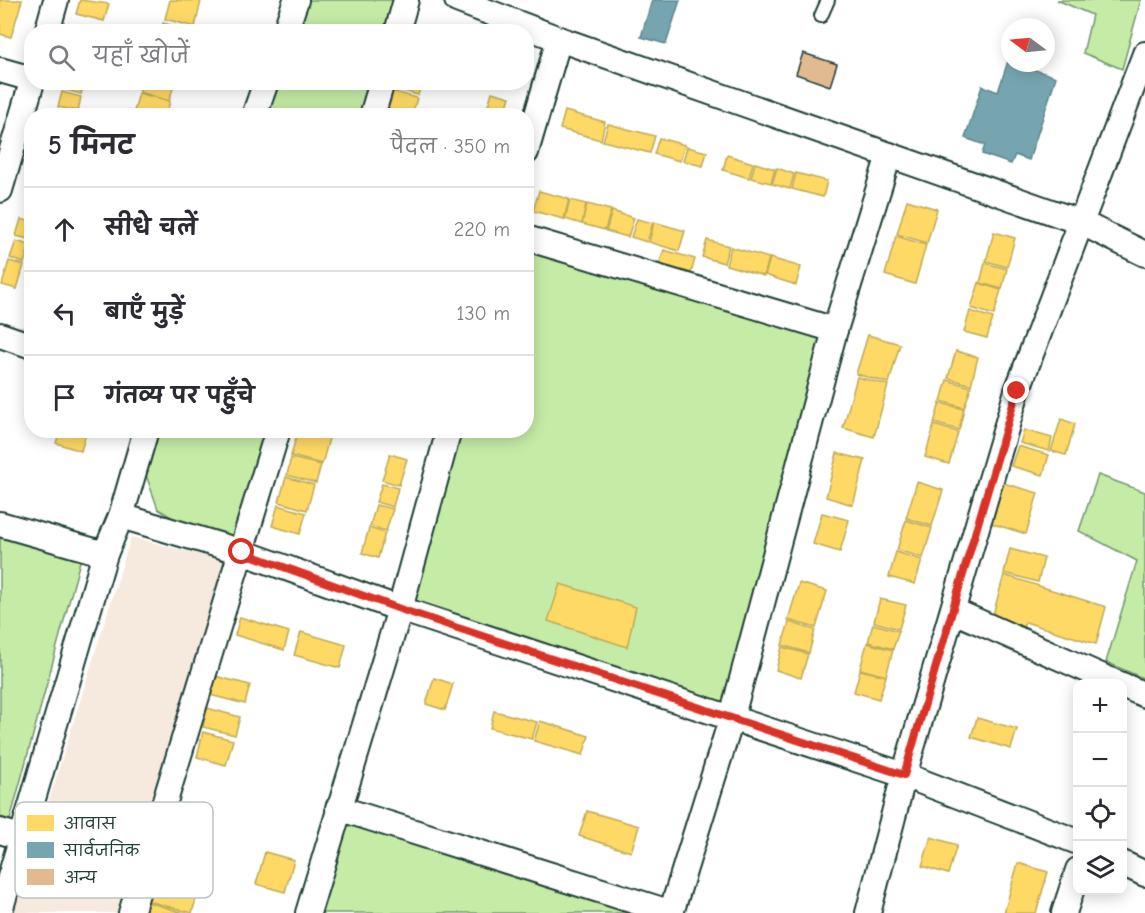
<!DOCTYPE html>
<html lang="hi">
<meta charset="utf-8">
<style>
body{margin:0;font-family:"Comic Neue","Playpen Sans Deva",sans-serif;background:#f7f7f7;color:#2b2b33}
.controls{position:absolute;right:18px;bottom:18px;display:grid;overflow:hidden;border-radius:12px;box-shadow:0 3px 15px #0003}
.controls button{width:54px;height:54px;display:grid;place-items:center;padding:0;border:0;border-bottom:2px solid #e1e1e2;background:#fff;color:#2b2b33;font:30px sans-serif}
.compass{position:absolute;left:1001px;top:18px;width:54px;height:54px;border-radius:50%;background:#fff;box-shadow:0 3px 15px #0003;rotate:286deg}
.stop{position:absolute;width:18px;height:18px;margin:-14px;border:4px solid #d93025;border-radius:50%;background:#fff}
.stop.end{background:#d93025;border-color:#fff;box-shadow:0 2px 6px #0008}
.list{margin:0;padding:0;list-style:none}
h2{display:flex;justify-content:space-between;align-items:center;height:78px;margin:0;padding:0 24px;font-size:26px}
h2 small{font-size:20px;font-weight:400;color:#7c7c81}
.list li{display:grid;grid-template-columns:39px 1fr auto;gap:18px;align-items:center;box-sizing:border-box;height:84px;padding:0 24px;border-top:2px solid #e1e1e2}
.list b{display:block;font-size:22px;white-space:nowrap}
.list em{font-size:20px;font-style:normal;color:#7c7c81}
.icon{flex:none;width:33px;height:33px;fill:none;stroke:currentColor;stroke-width:2;stroke-linecap:round;stroke-linejoin:round}
.map{position:relative;flex:none;width:1145px;height:913px;overflow:hidden}
.search{position:absolute;background:#fff;box-shadow:0 3px 15px #0003;left:24px;top:24px;width:510px;height:66px;display:flex;align-items:center;gap:15px;box-sizing:border-box;padding:0 21px;border-radius:24px;color:#7c7c81;font-size:22px}
.panel{position:absolute;background:#fff;box-shadow:0 3px 15px #0003;left:24px;top:108px;width:510px;height:330px;border-radius:24px}
.map>svg:first-child{display:block}
</style>
<div class="map">
<svg width="1145" height="913" viewBox="0 0 1145 913">
<rect width="100%" height="100%" fill="#fff"/>
<filter id="ink" filterUnits="userSpaceOnUse"><feTurbulence type="fractalNoise" baseFrequency=".0167" numOctaves="2"/><feDisplacementMap in="SourceGraphic" scale="12" xChannelSelector="R" yChannelSelector="G"/><feConvolveMatrix kernelMatrix="1 2 1 2 8 2 1 2 1" color-interpolation-filters="sRGB"/></filter>
<g filter="url(#ink)">
<!-- built -->
<polygon fill="#f6eade" points="131,537 225,561 130,913 14,913"/>
<!-- green -->
<g fill="#c5eca6" stroke="#72946d" stroke-width="1.5">
<polygon points="308,0 395,0 386,31 296,32"/>
<polygon points="1057,0 1141,0 1122,69 1083,53 1092,15"/>
<polygon points="277,83 372,83 362,115 265,116"/>
<polygon points="527,249 824,332 723,706 413,601 457,431 526,430"/>
<polygon points="158,431 272,431 241,542 194,531 158,509 146,475"/>
<polygon points="1098,475 1145,492 1145,679 1106,662 1137,561 1079,531"/>
<polygon points="0,530 82,554 10,820 0,817"/>
<polygon points="343,815 634,913 316,913"/>
</g>
<!-- homes -->
<g fill="#ffd966" stroke="#bcaa57" stroke-width="1.5">
<polygon points="0,0 22,0 11,37 0,34"/>
<polygon points="80,0 109,4 104,21 76,14"/>
<polygon points="170,0 201,1 195,27 165,19"/>
<polygon points="163,23 194,31 194,32 161,32"/>
<polygon points="64,82 84,82 81,94 62,89"/>
<polygon points="142,82 175,82 169,101 139,92"/>
<polygon points="390,82 422,82 418,95 389,87"/>
<polygon points="388,90 417,98 412,116 382,111"/>
<polygon points="62,92 81,97 78,111 58,107"/>
<polygon points="492,92 510,97 504,116 485,116"/>
<polygon points="139,93 170,101 166,116 150,116 134,111"/>
<polygon points="565,111 605,122 601,140 560,129"/>
<polygon points="608,124 655,136 650,153 603,141"/>
<polygon points="659,138 685,145 680,161 654,154"/>
<polygon points="687,147 707,152 703,166 683,161"/>
<polygon points="727,155 753,163 749,178 723,170"/>
<polygon points="755,163 775,169 771,183 751,178"/>
<polygon points="777,168 794,174 790,189 772,184"/>
<polygon points="796,173 827,181 823,197 792,189"/>
<polygon points="539,191 569,199 564,219 533,211"/>
<polygon points="570,200 586,204 582,224 565,219"/>
<polygon points="907,200 937,209 927,243 897,234"/>
<polygon points="587,204 611,210 605,230 582,224"/>
<polygon points="612,211 634,218 628,237 606,231"/>
<polygon points="21,219 32,222 32,240 16,236"/>
<polygon points="637,219 653,223 647,242 631,237"/>
<polygon points="654,222 685,231 679,251 649,242"/>
<polygon points="994,232 1015,238 1007,267 986,261"/>
<polygon points="896,236 926,245 915,284 885,275"/>
<polygon points="707,240 729,246 724,263 702,257"/>
<polygon points="16,241 30,245 24,263 10,258"/>
<polygon points="731,247 769,258 764,276 726,265"/>
<polygon points="664,250 695,259 691,273 659,264"/>
<polygon points="770,258 801,267 796,285 765,275"/>
<polygon points="9,261 24,265 17,289 2,285"/>
<polygon points="985,263 1007,269 1002,289 980,283"/>
<polygon points="979,283 1001,290 994,315 971,308"/>
<polygon points="970,311 993,318 987,338 964,332"/>
<polygon points="868,335 900,344 889,383 856,374"/>
<polygon points="956,351 978,357 971,385 948,378"/>
<polygon points="857,377 888,385 874,437 843,428"/>
<polygon points="947,380 971,387 964,408 941,401"/>
<polygon points="940,403 964,409 959,430 934,423"/>
<polygon points="1061,419 1075,424 1066,455 1051,451"/>
<polygon points="934,425 958,432 949,464 925,457"/>
<polygon points="60,430 87,430 81,451 56,443"/>
<polygon points="298,430 313,430 330,435 322,464 291,456"/>
<polygon points="1024,430 1052,438 1049,451 1020,443"/>
<polygon points="1018,446 1049,455 1043,475 1011,466"/>
<polygon points="837,453 865,460 853,505 826,497"/>
<polygon points="390,454 407,459 399,485 382,480"/>
<polygon points="291,458 321,465 316,483 287,475"/>
<polygon points="286,477 314,485 307,510 279,502"/>
<polygon points="917,482 943,490 932,526 906,518"/>
<polygon points="1003,483 1038,493 1026,534 990,523"/>
<polygon points="382,484 398,488 393,507 376,502"/>
<polygon points="278,505 306,513 300,534 272,526"/>
<polygon points="376,505 393,509 386,531 370,526"/>
<polygon points="822,513 849,520 840,552 813,544"/>
<polygon points="906,520 932,528 923,558 897,550"/>
<polygon points="369,528 385,533 378,558 362,553"/>
<polygon points="1010,549 1044,558 1038,582 1004,573"/>
<polygon points="896,552 922,560 915,584 889,577"/>
<polygon points="1004,575 1106,607 1096,644 1025,622 1023,628 992,618"/>
<polygon points="799,583 827,591 816,628 788,620"/>
<polygon points="560,584 636,607 627,647 548,621"/>
<polygon points="880,599 906,605 899,629 874,622"/>
<polygon points="240,617 289,632 284,650 235,635"/>
<polygon points="789,622 815,630 809,653 782,645"/>
<polygon points="873,624 899,631 893,649 868,642"/>
<polygon points="301,632 346,645 340,668 294,655"/>
<polygon points="867,643 893,650 886,676 860,669"/>
<polygon points="782,647 808,654 801,678 776,670"/>
<polygon points="860,670 886,676 879,699 854,692"/>
<polygon points="215,676 250,685 245,704 210,695"/>
<polygon points="434,678 453,684 445,710 426,704"/>
<polygon points="207,708 240,717 235,735 203,727"/>
<polygon points="494,711 537,722 532,739 490,728"/>
<polygon points="977,718 1017,729 1011,749 971,737"/>
<polygon points="540,721 589,736 583,755 534,741"/>
<polygon points="203,732 233,740 226,765 197,757"/>
<polygon points="587,811 639,826 631,852 579,836"/>
<polygon points="931,837 957,845 948,874 922,866"/>
<polygon points="265,852 294,860 285,892 256,884"/>
<polygon points="1018,863 1048,872 1036,913 1004,913"/>
<polygon points="156,873 200,886 192,913 148,901"/>
<polygon points="148,902 184,913 145,913"/>
</g>
<!-- public -->
<g fill="#76a5af" stroke="#5c868a" stroke-width="1.5">
<polygon points="652,0 680,0 666,44 641,37"/>
<polygon points="1008,61 1056,77 1029,160 1015,155 1011,164 982,154 985,145 965,138 982,86 998,92"/>
</g>
<!-- building -->
<polygon fill="#e1ba91" stroke="#1f3d34" stroke-width="1.5" points="803,53 837,64 830,86 796,74"/>
<g fill="none" stroke-linecap="round" stroke-linejoin="round">
<defs>
<polyline id="service" points="821,16 828,0"/>
<g id="minor">
<polyline points="457,0 559,39 1080,222 1145,254"/>
<polyline points="47,32 56,0"/>
<polyline points="285,32 296,0"/>
<polyline points="397,32 406,0"/>
<polyline points="0,70 32,79"/>
<polyline points="254,116 266,82"/>
<polyline points="372,116 382,82"/>
<polyline points="526,152 559,39"/>
<polyline points="0,190 32,82"/>
<polyline points="526,238 835,330"/>
<polyline points="0,335 32,346"/>
<polyline points="121,516 242,552 400,609 904,775 1078,842"/>
<polyline points="0,524 105,554"/>
<polyline points="954,611 1119,684"/>
<polyline points="1122,685 1145,695"/>
<polyline points="338,808 672,913"/>
<polyline points="0,831 20,837"/>
<polyline points="1122,863 1145,874"/>
<polyline points="0,911 105,554 121,516 146,430"/>
<polyline points="131,913 278,430"/>
<polyline points="308,913 400,609 449,430"/>
<polyline points="671,913 731,720 835,330 889,155"/>
<polyline points="868,913 904,775 1017,391 1145,54"/>
<polyline points="1064,913 1078,870"/>
</g>
</defs>
<!-- service casing -->
<use href="#service" stroke="#1f3d34" stroke-width="16"/>
<!-- minor casing -->
<use href="#minor" stroke="#1f3d34" stroke-width="28"/>
<!-- service -->
<use href="#service" stroke="#fff" stroke-width="12"/>
<!-- minor -->
<use href="#minor" stroke="#fff" stroke-width="24"/>
</g>
</g>
<g fill="none" stroke-linecap="round" stroke-linejoin="round" filter="url(#ink)">
<!-- route -->
<polyline stroke="#d93025" stroke-width="8" points="242,552 400,609 904,775 1017,391"/>
</g>
<!-- legend -->
<rect x="15" y="802" width="198" height="96" rx="9" fill="#fff" stroke="#bcc5c2" stroke-width="1.5"/>
<rect x="27" y="815" width="27" height="16" fill="#ffd966"/>
<rect x="27" y="842" width="27" height="16" fill="#76a5af"/>
<rect x="27" y="869" width="27" height="16" fill="#e1ba91"/>
<g font-size="16" fill="#1f3d34">
<text x="64" y="829">आवास</text>
<text x="64" y="856">सार्वजनिक</text>
<text x="64" y="883">अन्य</text>
</g>
</svg>
<div class="controls">
<button>+</button>
<button>−</button>
<button><svg class="icon" aria-label="locate" viewBox="0 0 24 24"><circle cx="12" cy="12" r="6"/><path d="M12 2v4M12 18v4M2 12h4M18 12h4"/></svg></button>
<button><svg class="icon" aria-label="layers" viewBox="0 0 24 24"><path d="M12 4l9 5-9 5-9-5zM3 14l9 5 9-5"/></svg></button>
</div>
<svg class="compass" viewBox="-18 -18 36 36"><path d="M0-13l5 13h-10z" fill="#e53935"/><path d="M0 13l5-13h-10z" fill="#7c7c81"/></svg>
<div class="stop" style="left:242px;top:552px"></div>
<div class="stop end" style="left:1017px;top:391px"></div>
<div class="search"><svg class="icon" aria-label="search" viewBox="0 0 24 24"><circle cx="10" cy="10" r="6"/><path d="M15 15l6 6"/></svg>यहाँ खोजें</div>
<section class="panel">
<h2>5 मिनट<small>पैदल · 350 m</small></h2>
<ul class="list">
<li><svg class="icon" aria-label="ahead" viewBox="0 0 24 24"><path d="M12 20V5M6 11l6-6 6 6"/></svg><div><b>सीधे चलें</b></div><em>220 m</em></li>
<li><svg class="icon" aria-label="left" viewBox="0 0 24 24"><path d="M17 20v-9H6M10 6l-5 5 5 5"/></svg><div><b>बाएँ मुड़ें</b></div><em>130 m</em></li>
<li><svg class="icon" aria-label="arrive" viewBox="0 0 24 24"><path d="M6 21V4h12l-3 4 3 4H6"/></svg><div><b>गंतव्य पर पहुँचे</b></div></li>
</ul>
</section>
</div>
